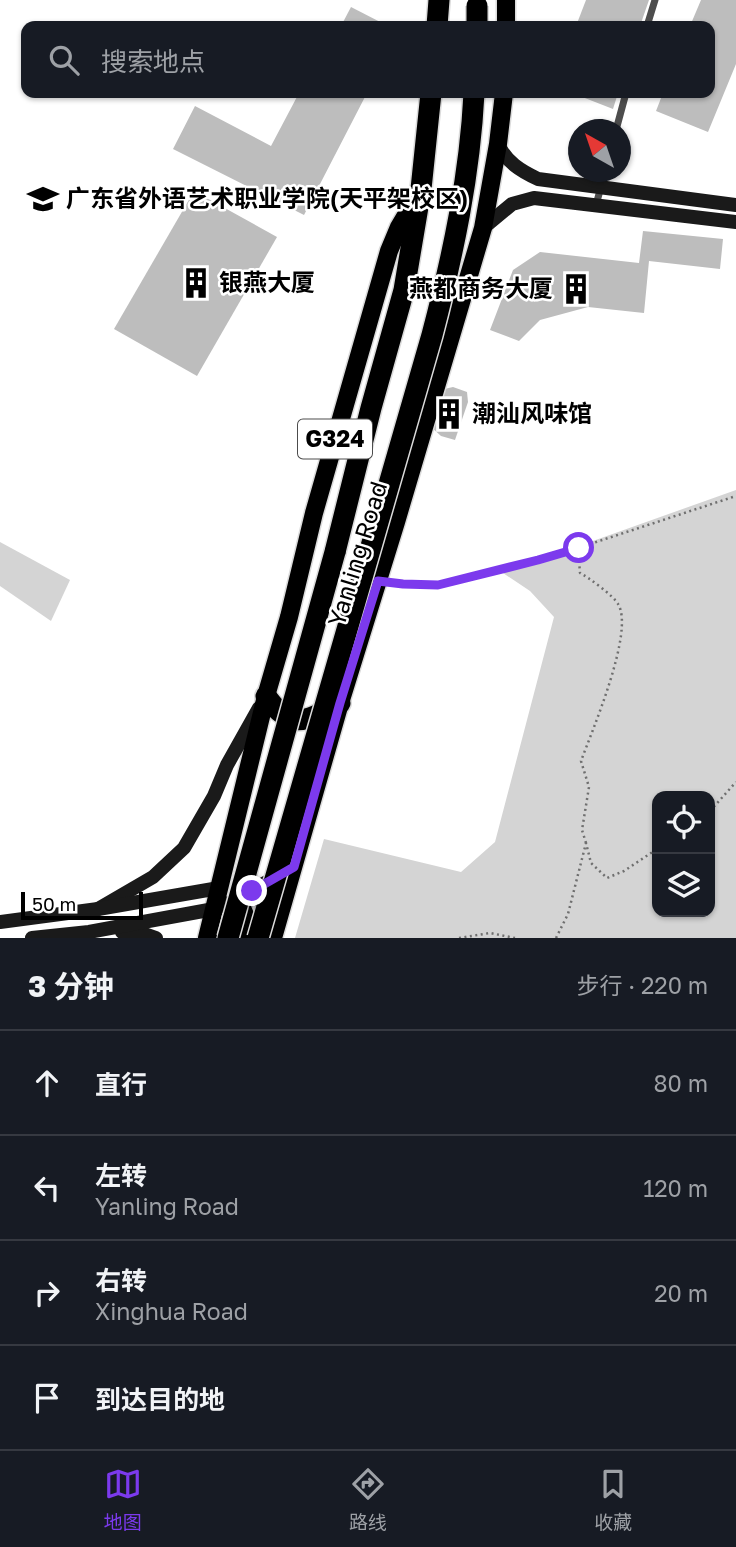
<!DOCTYPE html>
<html lang="zh">
<meta charset="utf-8">
<style>
body{margin:0;font-family:"Golos Text","Noto Sans SC",sans-serif;background:#242831;color:#f1f3f6}
.controls{position:absolute;right:21px;bottom:21px;display:grid;overflow:hidden;border-radius:14px;box-shadow:0 2px 5px #0004}
.controls button{width:63px;height:63px;display:grid;place-items:center;padding:0;border:0;border-bottom:2px solid #363941;background:#171b24;color:#f1f3f6;font:35px sans-serif}
.compass{position:absolute;left:568px;top:119px;width:63px;height:63px;border-radius:50%;background:#171b24;box-shadow:0 2px 5px #0004;rotate:320deg}
.scale{position:absolute;left:21px;bottom:18px;width:122px;box-sizing:border-box;padding-left:7px;border:4px solid #000;border-top:0;font-size:19px;line-height:24px;white-space:nowrap;color:#000;-webkit-text-stroke:5px #fff;paint-order:stroke}
.stop{position:absolute;width:21px;height:21px;margin:-16px;border:5px solid #7c3aed;border-radius:50%;background:#fff}
.stop.end{background:#7c3aed;border-color:#fff;box-shadow:0 2px 7px #0008}
.list{margin:0;padding:0;list-style:none}
h2{display:flex;justify-content:space-between;align-items:center;height:91px;margin:0;padding:0 28px;font-size:30px}
h2 small{font-size:23px;font-weight:400;color:#9ea1a6}
.list li{display:grid;grid-template-columns:46px 1fr auto;gap:21px;align-items:center;box-sizing:border-box;height:105px;padding:0 28px;border-top:2px solid #363941}
.list b{display:block;font-size:26px;white-space:nowrap}
.list p{margin:0;font-size:23px;white-space:nowrap;color:#9ea1a6}
.list em{font-size:23px;font-style:normal;color:#9ea1a6}
.icon{flex:none;width:38px;height:38px;fill:none;stroke:currentColor;stroke-width:2;stroke-linecap:round;stroke-linejoin:round}
.map{position:relative;flex:none;width:736px;height:938px;overflow:hidden}
.search{position:absolute;background:#171b24;box-shadow:0 2px 5px #0004;left:21px;right:21px;top:21px;height:77px;display:flex;align-items:center;gap:18px;box-sizing:border-box;padding:0 24px;border-radius:14px;color:#9ea1a6;font-size:26px}
.sheet{height:511px;background:#171b24}
nav{display:flex;justify-content:space-around;align-items:center;box-sizing:border-box;height:98px;border-top:2px solid #363941;background:#171b24;font-size:19px;color:#9ea1a6}
nav a{display:grid;justify-items:center;gap:4px}
nav .on{color:#7c3aed}
.map>svg:first-child{display:block}
</style>
<div class="map">
<svg width="736" height="938" viewBox="0 0 736 938">
<rect width="100%" height="100%" fill="#fff"/>
<!-- green -->
<g fill="#d4d4d4" fill-rule="evenodd">
<path d="M736,490v448h-441l29,-99 137,33 34,-30 59,-225 -24,-26 -27,-18 10,-9 49,-12zM657,796h53v116h-53z"/>
<polygon points="0,542 70,580 51,621 0,586"/>
</g>
<!-- building -->
<g fill="#bdbdbd">
<polygon points="586,0 649,0 640,26 576,26"/>
<polygon points="701,0 736,0 736,64 708,132 656,111 663,93 710,93 710,26 690,26"/>
<polygon points="351,7 388,26 341,26"/>
<polygon points="299,93 367,93 304,215 173,149 195,106 271,146"/>
<polygon points="572,93 618,93 613,109"/>
<polygon points="194,191 277,237 197,376 114,329"/>
<polygon points="643,231 723,239 720,269 649,261 644,313 588,307 540,320 519,341 490,330 513,270 540,252 639,263"/>
<polygon points="453,387 467,392 468,402 455,440 441,436 430,426 440,390"/>
</g>
<g fill="none" stroke-linecap="round" stroke-linejoin="round">
<defs>
<g id="primary">
<polyline points="506,0 506,26"/>
<polyline points="238,898 245,915 240,938"/>
<polyline points="207,938 266,696 289,617 314,513 389,251 399,227 418,195"/>
<polyline points="273,938 340,703 396,522 483,228 498,144 504,93"/>
</g>
<g id="highway">
<polyline points="437,26 439,0"/>
<polyline points="335,552 371,408 404,290 421,189 431,93"/>
<path d="M266,696c25,36 41,25 74,7"/>
</g>
</defs>
<!-- primary casing -->
<use href="#primary" stroke="#dbdbdb" stroke-width="21"/>
<!-- highway casing -->
<use href="#highway" stroke="#dbdbdb" stroke-width="24"/>
<!-- path -->
<g stroke="#6f6f6f" stroke-width="2.5" stroke-dasharray="2 3.5" stroke-linecap="butt">
<path d="M394,583c57,7 130,-18 184,-35"/>
<polyline points="710,811 736,782"/>
<path d="M586,843l-4,-13 7,-43 -8,-26c11,-30 54,-130 37,-157 -4,-8 -30,-27 -38,-31l-2,-25 158,-52"/>
<polyline points="459,938 490,933 515,938"/>
<polyline points="556,938 568,914 586,843 591,863 607,878 624,871 657,849"/>
</g>
<!-- street -->
<g stroke="#4d4d4d" stroke-width="7">
<polyline points="647,26 655,0"/>
<polyline points="616,130 626,93"/>
<polyline points="596,205 605,172"/>
</g>
<!-- secondary -->
<g stroke="#1a1a1a" stroke-width="14">
<path d="M498,144c8,18 23,27 40,35l198,26"/>
<polyline points="483,228 512,204 534,198 736,222"/>
<polyline points="98,909 153,877 184,848 214,796 227,765 259,708"/>
<polyline points="0,922 98,909 219,888"/>
<polyline points="122,932 139,932 156,938"/>
<polyline points="32,938 89,932 214,909 234,901 279,875"/>
</g>
<!-- primary -->
<use href="#primary" stroke="#000" stroke-width="18"/>
<!-- highway -->
<use href="#highway" stroke="#000" stroke-width="21"/>
<defs>
<g id="highway-bridge">
<polyline points="477,26 477,6"/>
<polyline points="228,938 335,552"/>
<path d="M258,938l174,-603c21,-80 38,-160 42,-242"/>
</g>
</defs>
<!-- highway-bridge casing -->
<use href="#highway-bridge" stroke="#dbdbdb" stroke-width="24" stroke-linecap="butt"/>
<!-- highway-bridge -->
<use href="#highway-bridge" stroke="#000" stroke-width="21"/>
</g>
<g fill="none" stroke-linecap="round" stroke-linejoin="round">
<!-- route -->
<polyline stroke="#7c3aed" stroke-width="9" points="252,891 294,867 340,703 378,581 403,584 438,585 538,560 579,548"/>
</g>
<!-- icons -->
<defs>
<symbol id="school-bare" viewBox="-9 -9 18 18"><path d="M0-5L7-2L0 1L-7-2ZM-4 1L0 2.5L4 1V4Q0 6-4 4Z" fill="#000" stroke="#fff" stroke-width="2.5" paint-order="stroke"/></symbol>
<symbol id="building-bare" viewBox="-9 -9 18 18"><path d="M-4-6H4V6H1V3H-1V6H-4ZM-2.5-4.3h1.7v1.8h-1.7ZM.8-4.3h1.7v1.8H.8ZM-2.5-1h1.7V.8h-1.7ZM.8-1h1.7V.8H.8Z" fill="#000" stroke="#fff" stroke-width="2.5" paint-order="stroke"/></symbol>
</defs>
<g fill-rule="evenodd">
<use href="#school-bare" x="21" y="177" width="44" height="44"/>
<use href="#building-bare" x="174" y="261" width="44" height="44"/>
<use href="#building-bare" x="554" y="267" width="44" height="44"/>
<use href="#building-bare" x="427" y="392" width="44" height="44"/>
</g>
<g text-anchor="middle" stroke-width="5" stroke-linejoin="round" paint-order="stroke">
<!-- shield labels -->
<rect fill="#fff" stroke="#4c4c4c" stroke-width="2" x="298" y="419.5" width="74" height="39" rx="5"/>
<g font-size="23" font-weight="bold" fill="#000">
<text x="335" y="447">G324</text>
</g>
<!-- poi labels -->
<g font-size="24" font-weight="bold" fill="#000" stroke="#fff" text-anchor="start">
<text x="66" y="207">广东省外语艺术职业学院(天平架校区)</text>
<text x="219" y="291">银燕大厦</text>
<text x="553" y="297" text-anchor="end">燕都商务大厦</text>
<text x="472" y="422">潮汕风味馆</text>
</g>
<!-- street labels -->
<g font-size="24" fill="#000" stroke="#fff">
<text transform="translate(358 554) rotate(-73)" y="8">Yanling Road</text>
</g>
</g>
</svg>
<div class="controls">
<button><svg class="icon" aria-label="locate" viewBox="0 0 24 24"><circle cx="12" cy="12" r="6"/><path d="M12 2v4M12 18v4M2 12h4M18 12h4"/></svg></button>
<button><svg class="icon" aria-label="layers" viewBox="0 0 24 24"><path d="M12 4l9 5-9 5-9-5zM3 14l9 5 9-5"/></svg></button>
</div>
<svg class="compass" viewBox="-18 -18 36 36"><path d="M0-13l5 13h-10z" fill="#e53935"/><path d="M0 13l5-13h-10z" fill="#9ea1a6"/></svg>
<div class="scale">50 m</div>
<div class="stop" style="left:579px;top:548px"></div>
<div class="stop end" style="left:252px;top:891px"></div>
<div class="search"><svg class="icon" aria-label="search" viewBox="0 0 24 24"><circle cx="10" cy="10" r="6"/><path d="M15 15l6 6"/></svg>搜索地点</div>
</div>
<section class="sheet">
<h2>3 分钟<small>步行 · 220 m</small></h2>
<ul class="list">
<li><svg class="icon" aria-label="ahead" viewBox="0 0 24 24"><path d="M12 20V5M6 11l6-6 6 6"/></svg><div><b>直行</b></div><em>80 m</em></li>
<li><svg class="icon" aria-label="left" viewBox="0 0 24 24"><path d="M17 20v-9H6M10 6l-5 5 5 5"/></svg><div><b>左转</b><p>Yanling Road</p></div><em>120 m</em></li>
<li><svg class="icon" aria-label="right" viewBox="0 0 24 24"><path d="M7 20v-9h11M14 6l5 5-5 5"/></svg><div><b>右转</b><p>Xinghua Road</p></div><em>20 m</em></li>
<li><svg class="icon" aria-label="arrive" viewBox="0 0 24 24"><path d="M6 21V4h12l-3 4 3 4H6"/></svg><div><b>到达目的地</b></div></li>
</ul>
</section>
<nav>
<a class="on"><svg class="icon" aria-label="map" viewBox="0 0 24 24"><path d="M3 6l6-2 6 2 6-2v14l-6 2-6-2-6 2zM9 4v14M15 6v14"/></svg>地图</a>
<a><svg class="icon" aria-label="directions" viewBox="0 0 24 24"><path d="M12 3l9 9-9 9-9-9zM9 14v-3h6M13 9l2 2-2 2"/></svg>路线</a>
<a><svg class="icon" aria-label="saved" viewBox="0 0 24 24"><path d="M7 4h10v16l-5-4-5 4z"/></svg>收藏</a>
</nav>
